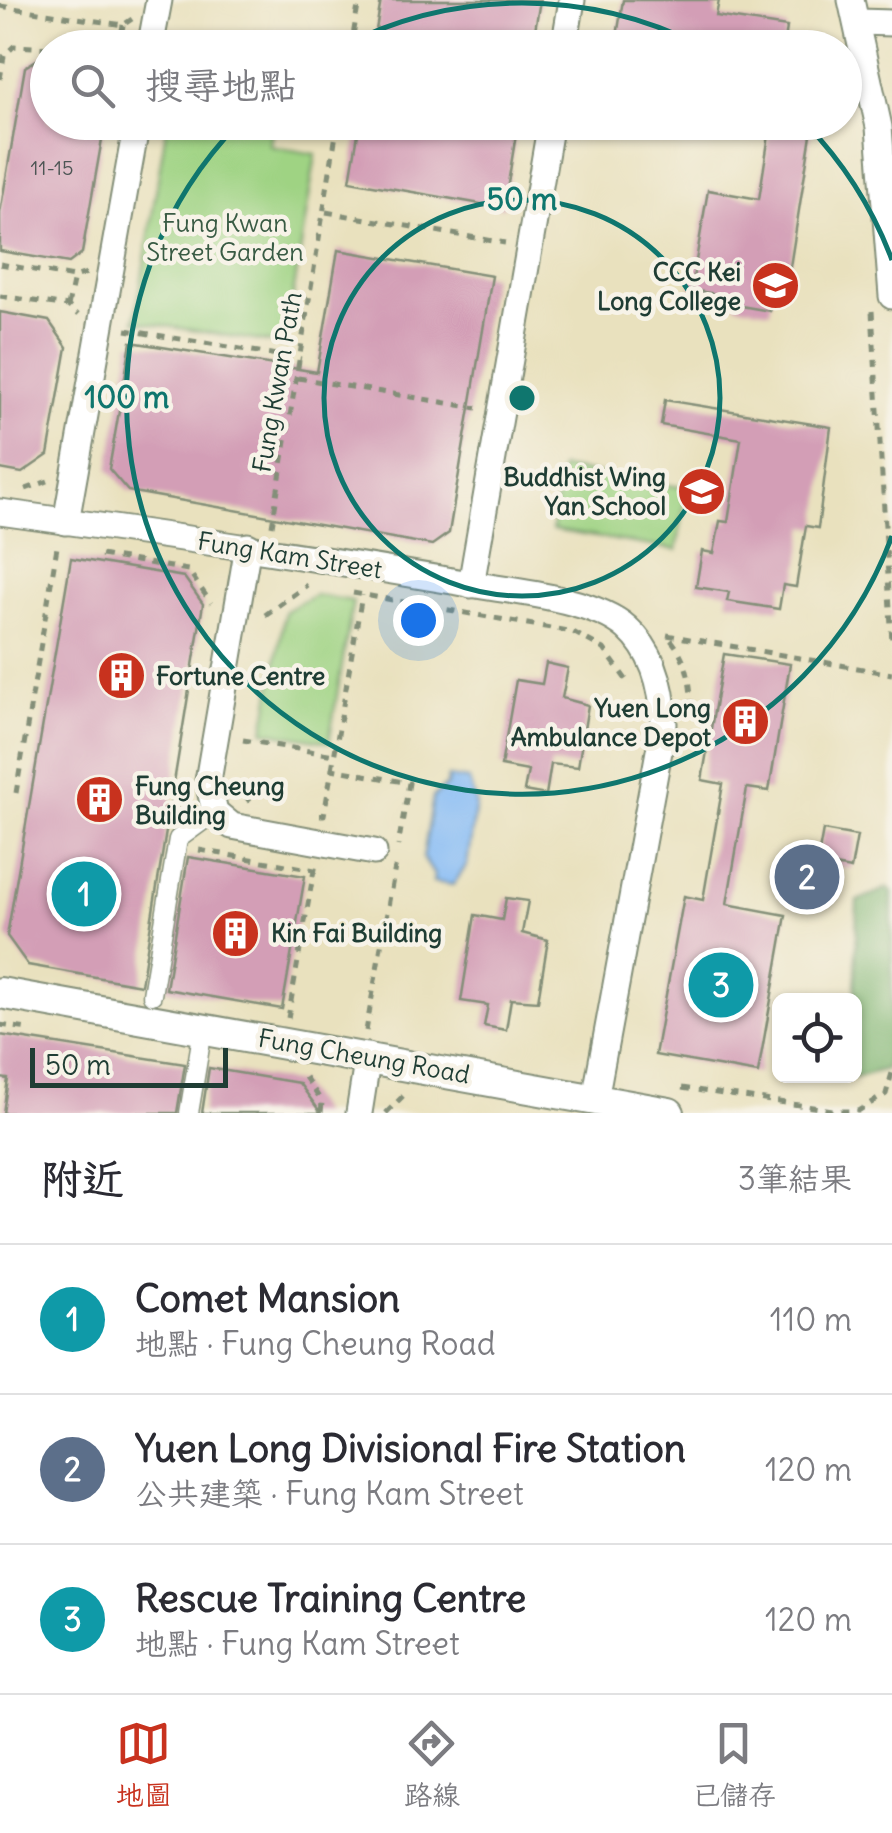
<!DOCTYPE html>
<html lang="zh-TW">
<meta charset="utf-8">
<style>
body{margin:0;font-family:Delius,"LXGW WenKai TC",sans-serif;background:#f2f2f3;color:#2b2b33}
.controls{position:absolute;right:30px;bottom:30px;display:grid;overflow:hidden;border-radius:15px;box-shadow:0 2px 8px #0004}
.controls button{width:90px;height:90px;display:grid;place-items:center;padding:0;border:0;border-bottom:2px solid #e1e1e2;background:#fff;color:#2b2b33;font:50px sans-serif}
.scale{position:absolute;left:30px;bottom:25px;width:198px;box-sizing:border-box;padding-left:10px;border:5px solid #1f3d34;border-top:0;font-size:28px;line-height:35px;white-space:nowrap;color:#1f3d34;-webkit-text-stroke:8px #f7f3e8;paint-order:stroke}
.you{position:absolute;left:418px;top:620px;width:35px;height:35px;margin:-25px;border:8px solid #fff;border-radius:50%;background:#1a73e8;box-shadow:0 0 0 15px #1a73e833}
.badge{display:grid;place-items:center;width:65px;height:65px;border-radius:50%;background:#c8321e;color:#fff;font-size:32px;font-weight:700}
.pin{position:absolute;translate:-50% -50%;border:5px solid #fff;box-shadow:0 2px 10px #0006}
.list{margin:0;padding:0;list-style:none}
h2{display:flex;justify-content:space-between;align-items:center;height:130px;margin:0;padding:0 40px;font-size:42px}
h2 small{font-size:32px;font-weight:400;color:#7c7c81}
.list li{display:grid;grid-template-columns:65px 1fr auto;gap:30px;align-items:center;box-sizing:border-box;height:150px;padding:0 40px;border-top:2px solid #e1e1e2}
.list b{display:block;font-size:38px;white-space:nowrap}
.list p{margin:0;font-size:32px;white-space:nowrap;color:#7c7c81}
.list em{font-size:32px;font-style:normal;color:#7c7c81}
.icon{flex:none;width:55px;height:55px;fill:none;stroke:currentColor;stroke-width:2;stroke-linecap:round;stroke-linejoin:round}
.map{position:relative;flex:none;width:892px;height:1113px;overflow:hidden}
.search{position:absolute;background:#fff;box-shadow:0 2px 8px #0004;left:30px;right:30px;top:30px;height:110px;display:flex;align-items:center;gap:25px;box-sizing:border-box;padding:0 35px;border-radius:55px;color:#7c7c81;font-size:38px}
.sheet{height:580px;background:#fff}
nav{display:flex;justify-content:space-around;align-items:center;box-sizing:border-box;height:140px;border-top:2px solid #e1e1e2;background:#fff;font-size:28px;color:#7c7c81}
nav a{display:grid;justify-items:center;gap:5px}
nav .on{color:#c8321e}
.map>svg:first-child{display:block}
</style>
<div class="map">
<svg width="892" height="1113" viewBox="0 0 892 1113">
<rect width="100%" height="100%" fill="#f7f3e8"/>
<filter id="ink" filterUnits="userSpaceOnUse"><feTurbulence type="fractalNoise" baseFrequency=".01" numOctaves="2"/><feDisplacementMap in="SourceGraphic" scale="20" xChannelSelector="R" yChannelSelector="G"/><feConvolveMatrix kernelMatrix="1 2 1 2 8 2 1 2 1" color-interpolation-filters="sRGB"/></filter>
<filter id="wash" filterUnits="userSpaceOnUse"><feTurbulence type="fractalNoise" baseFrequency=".0048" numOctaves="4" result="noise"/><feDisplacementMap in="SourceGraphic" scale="40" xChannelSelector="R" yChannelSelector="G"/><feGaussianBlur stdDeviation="2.25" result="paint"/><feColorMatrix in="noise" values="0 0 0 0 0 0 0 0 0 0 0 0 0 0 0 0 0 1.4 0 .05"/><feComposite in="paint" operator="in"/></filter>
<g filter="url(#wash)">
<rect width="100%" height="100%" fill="#e9e1be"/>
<!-- green -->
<g fill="#9fd383" stroke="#5f885c" stroke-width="2.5">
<polygon points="167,123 273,124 270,146 316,154 285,345 135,321"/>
<polygon points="561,468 687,488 677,550 552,530"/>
<polygon points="315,595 353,601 329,742 264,731 285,611"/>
</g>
<!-- forest -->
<polygon fill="#7fb571" stroke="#4f7952" stroke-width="2.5" points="888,888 892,891 892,1010 886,1069 853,1078 857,901"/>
<!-- water -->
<polygon fill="#86bbf5" stroke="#527c94" stroke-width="2.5" points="448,777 469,780 476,804 467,865 453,885 433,882 434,875 423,858 433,797 447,785"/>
<g id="blocks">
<!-- building -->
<g fill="#d39eb6">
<polygon points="381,0 540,0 532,48 373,48"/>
<polygon points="623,0 719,0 716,16 787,27 784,48 615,48"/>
<polygon points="48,53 48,122 105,122 82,253 69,263 0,251 0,213 25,67"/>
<polygon points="360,122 518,122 504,208 350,181"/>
<polygon points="771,122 813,122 786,292 773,290 770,311 735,305 736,297 691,290 708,190 759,199"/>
<polygon points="338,250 492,276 449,533 432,545 128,491 109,469 131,342 317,372"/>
<polygon points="0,312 49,321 67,347 48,455 22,473 0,469"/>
<polygon points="665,400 831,427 818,528 806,526 796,587 783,585 779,609 727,601 729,592 696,587 702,551 714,553 720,521 728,522 741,439 661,425"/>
<polygon points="71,558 184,577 203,604 141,985 28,965 7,936"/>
<polygon points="724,654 790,664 769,791 747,788 727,904 786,915 758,1073 655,1055 684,896 703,900 723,784 702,780"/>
<polygon points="546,663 568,668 562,698 588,705 578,767 551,764 546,795 524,791 528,771 501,766 516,680 542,684"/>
<polygon points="823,830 857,836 851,869 817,863"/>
<polygon points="188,857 305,876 282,1009 166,989"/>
<polygon points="506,898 528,901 522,933 548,940 538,1001 511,999 506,1030 484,1026 488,1005 461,1001 475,915 502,920"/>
<polygon points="0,1035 185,1064 177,1113 3,1113 8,1079 0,1078"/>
<polygon points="209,1068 299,1083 321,1113 202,1113"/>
</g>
</g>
</g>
<g filter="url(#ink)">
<use href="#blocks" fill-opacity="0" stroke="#848f79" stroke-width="2.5"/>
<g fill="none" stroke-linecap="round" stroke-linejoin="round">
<defs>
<g id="pedestrian">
<polyline points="152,995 178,839 215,812"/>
<polyline points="189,1113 203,1029"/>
</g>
<g id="minor">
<polyline points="851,0 879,127 892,296"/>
<polyline points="859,22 892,23"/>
<polyline points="150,48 159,0"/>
<polyline points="564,48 572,0"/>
<path d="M0,512c151,21 301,43 452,69 47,9 139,15 175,47 27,24 36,61 37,96l-69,375"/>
<polyline points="66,522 137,122"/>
<polyline points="248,546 208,781 215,812 232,826 374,852"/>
<polyline points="471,585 551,122"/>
<polyline points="359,1113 368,1056"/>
</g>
<polyline id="tertiary" points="0,993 669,1113"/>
</defs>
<!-- pedestrian casing -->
<use href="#pedestrian" stroke="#848f79" stroke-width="21"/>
<!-- minor casing -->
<use href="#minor" stroke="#848f79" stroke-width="29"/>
<!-- tertiary casing -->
<use href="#tertiary" stroke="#848f79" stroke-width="34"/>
<!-- path -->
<g stroke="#848f79" stroke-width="5" stroke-dasharray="8 8" stroke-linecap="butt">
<polyline points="0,6 123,25 132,19"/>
<polyline points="119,48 123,25"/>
<polyline points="351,48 359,0"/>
<polyline points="0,79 4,56 14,46 51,48"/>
<polyline points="326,212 505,243"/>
<polyline points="0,264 74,277 87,273"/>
<polyline points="0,296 68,306 78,315"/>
<polyline points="68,306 74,277"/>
<polyline points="872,311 892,642"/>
<polyline points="126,330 301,359"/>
<polyline points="298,378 477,408"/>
<polyline points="26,489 48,481"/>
<polyline points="272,526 338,122"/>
<polyline points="101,555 188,570 211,603"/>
<polyline points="353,593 573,632 604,649 630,685"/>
<polyline points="265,615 307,585"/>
<polyline points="667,635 892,674"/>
<path d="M671,640c16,18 21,46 20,69"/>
<polyline points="243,740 334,755"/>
<polyline points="332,769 362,595"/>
<polyline points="236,783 250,802"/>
<polyline points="16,793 57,547"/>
<polyline points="175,815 181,782"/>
<polyline points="320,815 324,815 332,769 409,783 398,846"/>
<polyline points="199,850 321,871"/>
<polyline points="288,1018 314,870"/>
<polyline points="0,1025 28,1029"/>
<polyline points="366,1031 395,867"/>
<polyline points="305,1077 322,1102 321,1113"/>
<polyline points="682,1088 840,1111 858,1111 886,1094 892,1073"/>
<polyline points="386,1113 405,1094"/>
</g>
<!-- pedestrian -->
<use href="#pedestrian" stroke="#fff" stroke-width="18"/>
<!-- minor -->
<use href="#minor" stroke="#fff" stroke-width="25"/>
<!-- tertiary -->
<use href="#tertiary" stroke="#fff" stroke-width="30"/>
</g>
</g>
<!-- distance rings -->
<g fill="none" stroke="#0f766e" stroke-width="5">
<circle cx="522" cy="398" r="198"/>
<path d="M892 536A395 395 0 1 1 238 124M343 46A395 395 0 0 1 701 46M806 124A395 395 0 0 1 892 260"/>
</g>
<!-- icons -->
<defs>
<symbol id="school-disc" viewBox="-11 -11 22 22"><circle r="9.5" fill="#c8321e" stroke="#f7f3e8"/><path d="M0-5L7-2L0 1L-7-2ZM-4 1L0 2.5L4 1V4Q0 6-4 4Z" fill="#fff"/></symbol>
<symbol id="building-disc" viewBox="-11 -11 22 22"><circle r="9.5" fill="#c8321e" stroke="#f7f3e8"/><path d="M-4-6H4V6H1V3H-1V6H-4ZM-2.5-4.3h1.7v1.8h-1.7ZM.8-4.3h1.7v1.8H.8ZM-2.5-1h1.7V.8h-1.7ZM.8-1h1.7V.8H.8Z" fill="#fff"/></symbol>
</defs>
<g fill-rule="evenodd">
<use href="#school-disc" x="748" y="258" width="55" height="55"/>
<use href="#school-disc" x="674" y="464" width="55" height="55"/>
<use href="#building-disc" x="94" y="648" width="55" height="55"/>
<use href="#building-disc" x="718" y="694" width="55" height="55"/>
<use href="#building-disc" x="72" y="772" width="55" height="55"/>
<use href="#building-disc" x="208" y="906" width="55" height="55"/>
</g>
<g text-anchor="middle" stroke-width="9" stroke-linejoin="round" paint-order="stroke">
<!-- number labels -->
<g font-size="20" fill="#4c5554">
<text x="52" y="175">11-15</text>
</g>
<!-- park labels -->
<g font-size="25" fill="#395b44" stroke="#f7f3e8">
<text x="225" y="232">Fung Kwan<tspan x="225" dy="29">Street Garden</tspan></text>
</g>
<!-- poi labels -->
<g font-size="25" font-weight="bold" fill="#1f3d34" stroke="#f7f3e8" text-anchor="end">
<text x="741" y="281">CCC Kei<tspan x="741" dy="29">Long College</tspan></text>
<text x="666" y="486">Buddhist Wing<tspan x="666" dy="29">Yan School</tspan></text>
<text x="156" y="685" text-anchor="start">Fortune Centre</text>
<text x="711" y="717">Yuen Long<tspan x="711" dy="29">Ambulance Depot</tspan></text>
<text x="135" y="795" text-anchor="start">Fung Cheung<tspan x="135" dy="29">Building</tspan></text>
<text x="271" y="942" text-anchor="start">Kin Fai Building</text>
</g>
<!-- street labels -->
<g font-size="25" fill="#1f3d34" stroke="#f7f3e8">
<text transform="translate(277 382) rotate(-80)" y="9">Fung Kwan Path</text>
<text transform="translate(290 555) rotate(9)" y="9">Fung Kam Street</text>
<text transform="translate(364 1056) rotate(10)" y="9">Fung Cheung Road</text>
</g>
</g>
<circle cx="522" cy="398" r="15" fill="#0f766e" stroke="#f7f3e8" stroke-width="5"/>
<g font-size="30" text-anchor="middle" font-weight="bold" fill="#0f766e" stroke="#f7f3e8" stroke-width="9" stroke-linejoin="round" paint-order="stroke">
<text x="522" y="210">50 m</text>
<text x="127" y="408">100 m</text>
</g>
</svg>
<div class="controls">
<button><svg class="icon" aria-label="locate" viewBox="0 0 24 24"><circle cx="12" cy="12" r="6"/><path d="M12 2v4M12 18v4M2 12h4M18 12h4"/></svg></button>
</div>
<div class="scale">50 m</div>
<div class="you"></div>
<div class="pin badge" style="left:84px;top:894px;background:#0f9aa8">1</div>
<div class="pin badge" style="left:807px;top:877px;background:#5c6f8a">2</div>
<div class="pin badge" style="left:721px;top:985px;background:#0f9aa8">3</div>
<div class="search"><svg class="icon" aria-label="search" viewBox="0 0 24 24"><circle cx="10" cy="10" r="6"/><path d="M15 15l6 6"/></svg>搜尋地點</div>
</div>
<section class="sheet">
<h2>附近<small>3筆結果</small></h2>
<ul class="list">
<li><span class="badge" style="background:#0f9aa8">1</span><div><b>Comet Mansion</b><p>地點 · Fung Cheung Road</p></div><em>110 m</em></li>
<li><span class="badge" style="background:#5c6f8a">2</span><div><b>Yuen Long Divisional Fire Station</b><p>公共建築 · Fung Kam Street</p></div><em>120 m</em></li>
<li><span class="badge" style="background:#0f9aa8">3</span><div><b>Rescue Training Centre</b><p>地點 · Fung Kam Street</p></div><em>120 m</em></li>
</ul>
</section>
<nav>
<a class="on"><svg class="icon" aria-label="map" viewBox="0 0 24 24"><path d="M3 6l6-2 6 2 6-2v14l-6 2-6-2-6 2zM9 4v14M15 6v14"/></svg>地圖</a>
<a><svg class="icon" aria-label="directions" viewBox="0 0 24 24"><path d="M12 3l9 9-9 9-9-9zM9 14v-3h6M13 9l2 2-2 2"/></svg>路線</a>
<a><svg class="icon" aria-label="saved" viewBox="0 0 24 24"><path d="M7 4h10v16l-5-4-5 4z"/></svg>已儲存</a>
</nav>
